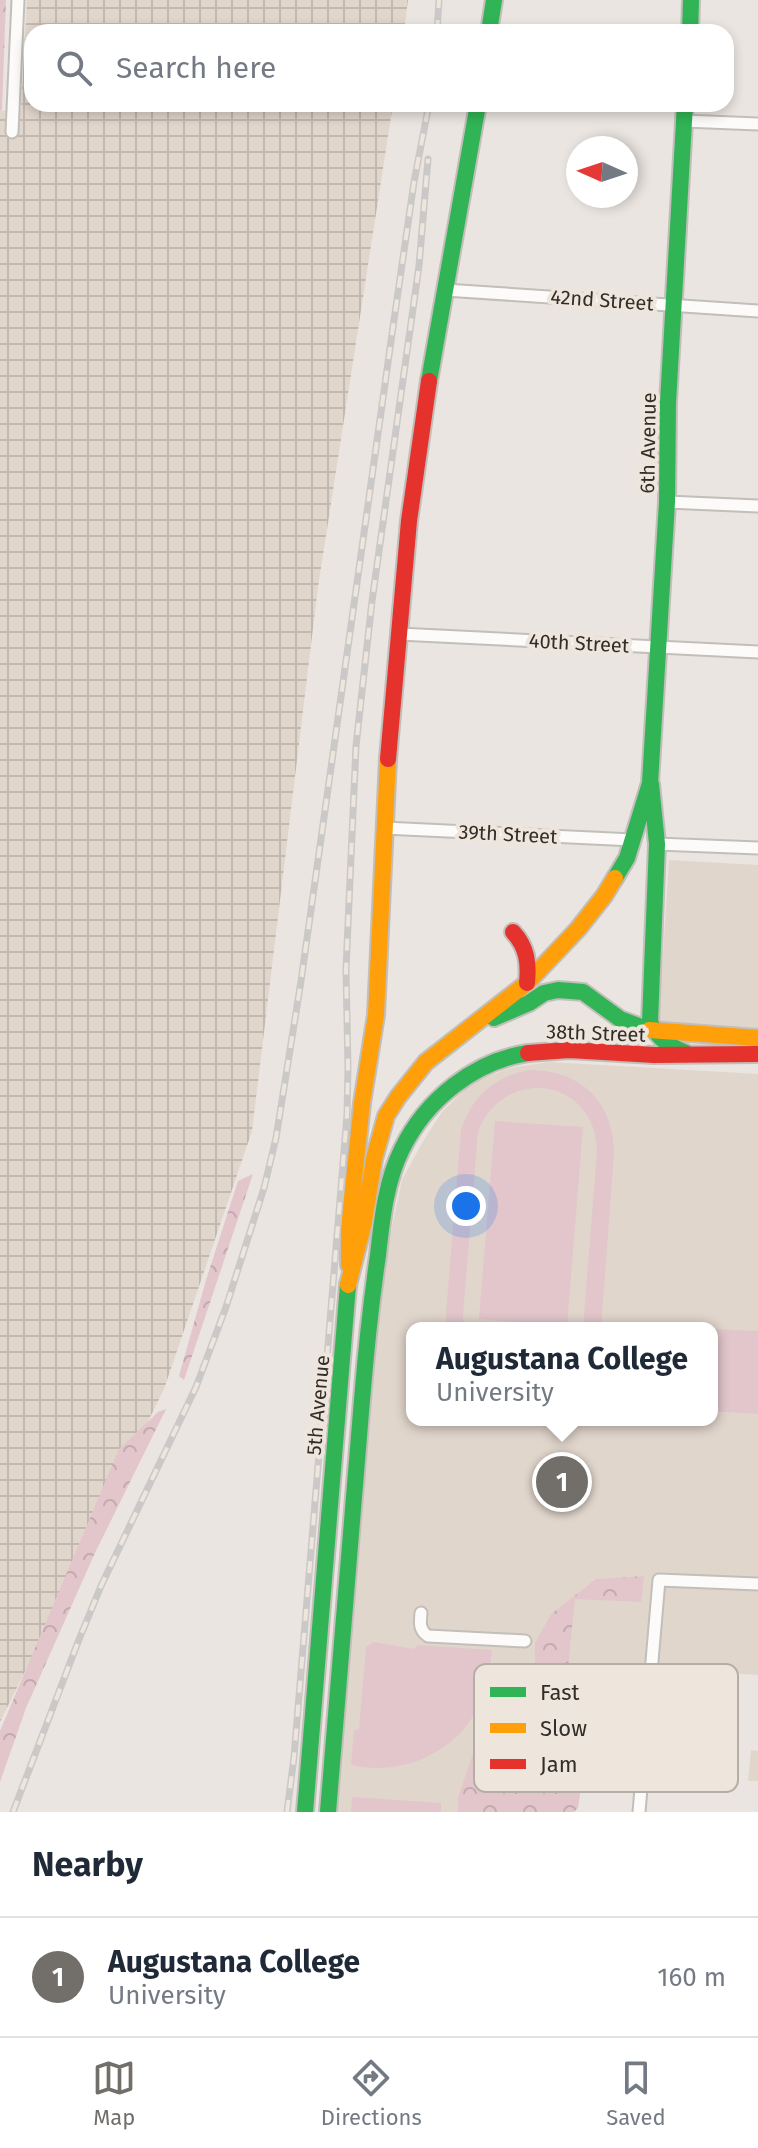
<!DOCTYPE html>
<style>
body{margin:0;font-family:"Fira Sans",sans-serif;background:#f6f6f7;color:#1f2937}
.compass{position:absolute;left:566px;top:136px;width:72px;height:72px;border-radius:50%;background:#fff;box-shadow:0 4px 12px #0003;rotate:273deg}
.you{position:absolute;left:466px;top:1206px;width:28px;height:28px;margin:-20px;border:6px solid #fff;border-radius:50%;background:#1a73e8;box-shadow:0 0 0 12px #1a73e833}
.badge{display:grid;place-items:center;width:52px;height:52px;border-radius:50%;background:#726e6a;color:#fff;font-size:26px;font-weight:700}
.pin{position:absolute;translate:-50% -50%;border:4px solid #fff;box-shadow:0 2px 8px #0006}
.popup{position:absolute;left:406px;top:1322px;width:312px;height:104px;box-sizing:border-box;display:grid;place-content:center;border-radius:16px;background:#fff;filter:drop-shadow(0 2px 6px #0005);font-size:26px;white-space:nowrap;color:#747a83}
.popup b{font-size:30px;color:#1f2937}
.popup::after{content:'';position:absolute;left:50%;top:100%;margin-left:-16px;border:16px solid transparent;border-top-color:#fff}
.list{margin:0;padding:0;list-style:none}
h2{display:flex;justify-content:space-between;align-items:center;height:104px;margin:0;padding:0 32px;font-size:34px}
h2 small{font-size:26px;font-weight:400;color:#747a83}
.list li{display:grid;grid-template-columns:52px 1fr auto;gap:24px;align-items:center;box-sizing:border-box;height:120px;padding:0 32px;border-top:2px solid #e0e1e3}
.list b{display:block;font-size:30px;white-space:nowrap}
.list p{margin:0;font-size:26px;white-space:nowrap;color:#747a83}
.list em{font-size:26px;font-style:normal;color:#747a83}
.icon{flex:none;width:44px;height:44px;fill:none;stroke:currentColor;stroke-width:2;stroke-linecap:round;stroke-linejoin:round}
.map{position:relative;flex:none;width:758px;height:1812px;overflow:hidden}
.search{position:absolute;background:#fff;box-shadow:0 4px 12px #0003;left:24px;right:24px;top:24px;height:88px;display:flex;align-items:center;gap:20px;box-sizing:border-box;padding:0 28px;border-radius:24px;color:#747a83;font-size:30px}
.sheet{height:224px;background:#fff}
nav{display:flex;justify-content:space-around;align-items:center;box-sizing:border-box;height:112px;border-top:2px solid #e0e1e3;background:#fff;font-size:22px;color:#747a83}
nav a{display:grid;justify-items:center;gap:4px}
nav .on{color:#726e6a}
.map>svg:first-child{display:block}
</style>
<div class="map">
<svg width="758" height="1812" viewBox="0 0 758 1812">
<defs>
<pattern id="industrial-grid" width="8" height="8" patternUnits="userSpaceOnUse" patternTransform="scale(2)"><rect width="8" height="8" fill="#e1d6cc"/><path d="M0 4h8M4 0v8" fill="none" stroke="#c2b8af"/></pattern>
<pattern id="forest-crowns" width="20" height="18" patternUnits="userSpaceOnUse" patternTransform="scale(2)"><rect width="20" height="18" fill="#e2c6cb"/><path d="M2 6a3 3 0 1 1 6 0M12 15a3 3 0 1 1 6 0" fill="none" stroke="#c2aaae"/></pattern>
</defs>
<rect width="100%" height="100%" fill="#eae5e0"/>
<!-- built -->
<g fill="#e1d6cc" fill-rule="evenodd">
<polygon points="669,860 758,865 758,1030 662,1024 659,1018"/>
<path d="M549,1062l209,12v601l-120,-8 -7,95 -102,-7 -6,57h-185l39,-474 11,-93 14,-65 20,-37 20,-31 30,-30 38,-14zM412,1328h300v92h-300z"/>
<polygon points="751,1750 758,1751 758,1781 748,1781"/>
</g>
<!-- industrial -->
<polygon fill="url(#industrial-grid)" points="27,0 408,0 404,32 32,32 32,104 393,104 318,587 252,1131 164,1389 0,1722 0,111 21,109"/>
<!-- forest -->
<g fill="url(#forest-crowns)">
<polygon points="0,0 6,0 2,110 0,111"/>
<polygon points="253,1174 184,1380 179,1376 206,1280 238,1181"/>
<polygon points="166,1409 94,1555 26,1708 0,1782 0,1731 119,1449 158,1412"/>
<polygon points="644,1576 641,1602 575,1599 562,1725 574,1738 570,1765 582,1781 578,1808 574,1812 458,1812 458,1797 473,1754 504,1753 522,1726 535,1686 535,1643 551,1614 596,1579"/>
</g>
<!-- pitch -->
<g fill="#e2c6cb">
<path d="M530,1070c52,0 84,33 84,84l-13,174h-18l14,-177c-1,-73 -93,-87 -119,-19l-15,182 1,14h-17l-1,-15 15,-183c11,-34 34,-54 69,-60z"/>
<polygon points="495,1121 583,1127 567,1326 479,1319"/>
<polygon points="712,1329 758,1331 758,1414 712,1411"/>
<path d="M374,1642l40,7 4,-4 74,5c-2,16 -4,33 -10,48 -20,53 -78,79 -131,67l3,-35 5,-1 7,-82z"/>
<polygon points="352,1797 441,1803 441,1812 351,1812"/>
</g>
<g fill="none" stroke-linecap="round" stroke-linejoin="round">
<defs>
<g id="street">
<polyline points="684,121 758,124"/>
<polyline points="12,132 18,0"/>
<polyline points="445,290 758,311"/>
<polyline points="667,502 758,506"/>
<polyline points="399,634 758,652"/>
<polyline points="384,828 633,840"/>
<polyline points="657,844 758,848"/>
<path d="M421,1613c-1,10 -2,17 7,23l97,5"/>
<polyline points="639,1812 659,1580 758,1584"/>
</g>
<g id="fast">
<polyline points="489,32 494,0"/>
<polyline points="690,32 691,0"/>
<polyline points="429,381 478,104"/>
<path d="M651,784l6,60 -7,178c8,17 19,24 36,31"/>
<polyline points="615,878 627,858 650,783 667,502 668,403 685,104"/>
<polyline points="494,1018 529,1003 544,993 558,990 571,991 583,992 620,1019 649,1030"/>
<polyline points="305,1812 348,1285"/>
<path d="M328,1812c11,-137 23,-275 34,-412 4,-49 9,-97 16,-145 4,-36 8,-74 24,-106 24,-49 72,-88 126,-96"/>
</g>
<g id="slow">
<polyline points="649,1030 758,1038"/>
<polyline points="349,1265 349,1227 362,1103 376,1015 388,759"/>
<polyline points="348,1285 364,1222 374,1159 386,1116 398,1097 426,1062 527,983 578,929 604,896 615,878"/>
</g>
<g id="jam">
<polyline points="388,759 409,521 429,381"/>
<path d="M513,932c14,15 16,31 14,51"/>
<polyline points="528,1053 569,1050 654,1055 758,1054"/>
</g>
</defs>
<!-- street casing -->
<use href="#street" stroke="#c2beba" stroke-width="15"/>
<!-- fast casing -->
<use href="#fast" stroke="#c2beba" stroke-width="20"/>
<!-- slow casing -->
<use href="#slow" stroke="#c2beba" stroke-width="20"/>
<!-- jam casing -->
<use href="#jam" stroke="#c2beba" stroke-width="20"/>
<!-- street -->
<use href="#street" stroke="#fcfbfa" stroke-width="11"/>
<!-- fast -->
<use href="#fast" stroke="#30b455" stroke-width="16"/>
<!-- slow -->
<use href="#slow" stroke="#ff9f0a" stroke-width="16"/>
<!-- jam -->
<use href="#jam" stroke="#e5322d" stroke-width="16"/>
<defs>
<g id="rail">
<polyline points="437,32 439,0"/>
<polyline points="13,1812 78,1642 101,1586 196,1387 226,1307 264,1188 276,1138 301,981 393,327 414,182 429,104"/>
<polyline points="287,1812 294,1757 347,1115 348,1067 346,969 356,746 372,601 419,266 428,159"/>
</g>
</defs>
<!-- rail casing -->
<use href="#rail" stroke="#cac9c7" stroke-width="7"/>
<!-- rail -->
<use href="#rail" stroke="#eee5dc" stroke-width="4" stroke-dasharray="12" stroke-linecap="butt"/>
</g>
<g text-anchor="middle" stroke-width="8" stroke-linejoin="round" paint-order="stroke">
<!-- street labels -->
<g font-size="20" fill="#312e2a" stroke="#eee5dc">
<text transform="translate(602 300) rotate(4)" y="7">42nd Street</text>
<text transform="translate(648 443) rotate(-89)" y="7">6th Avenue</text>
<text transform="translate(579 643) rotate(3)" y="7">40th Street</text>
<text transform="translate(508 834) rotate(3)" y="7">39th Street</text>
<text transform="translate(596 1033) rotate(2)" y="7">38th Street</text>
<text transform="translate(318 1405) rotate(-85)" y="7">5th Avenue</text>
</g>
</g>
<!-- legend -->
<rect x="474" y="1664" width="264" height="128" rx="12" fill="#eee5dc" stroke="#b5aea7" stroke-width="2"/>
<rect x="490" y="1687" width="36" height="10" fill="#30b455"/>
<rect x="490" y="1723" width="36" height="10" fill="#ff9f0a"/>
<rect x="490" y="1759" width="36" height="10" fill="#e5322d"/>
<g font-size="22" fill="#312e2a">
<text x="540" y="1700">Fast</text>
<text x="540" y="1736">Slow</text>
<text x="540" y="1772">Jam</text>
</g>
</svg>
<svg class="compass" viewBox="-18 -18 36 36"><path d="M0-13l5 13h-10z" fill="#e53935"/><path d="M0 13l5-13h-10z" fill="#747a83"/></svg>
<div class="you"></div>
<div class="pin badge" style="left:562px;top:1482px">1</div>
<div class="popup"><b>Augustana College</b>University</div>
<div class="search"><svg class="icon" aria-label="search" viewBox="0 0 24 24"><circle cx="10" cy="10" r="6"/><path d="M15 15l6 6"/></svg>Search here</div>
</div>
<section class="sheet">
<h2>Nearby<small></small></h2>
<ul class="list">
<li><span class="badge">1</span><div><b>Augustana College</b><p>University</p></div><em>160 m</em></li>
</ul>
</section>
<nav>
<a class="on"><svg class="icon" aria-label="map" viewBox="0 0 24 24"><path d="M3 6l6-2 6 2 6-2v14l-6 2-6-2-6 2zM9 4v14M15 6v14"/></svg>Map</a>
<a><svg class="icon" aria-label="directions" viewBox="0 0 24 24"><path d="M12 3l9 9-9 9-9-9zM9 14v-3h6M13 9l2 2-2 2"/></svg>Directions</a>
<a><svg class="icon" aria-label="saved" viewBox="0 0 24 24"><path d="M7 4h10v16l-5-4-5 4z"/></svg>Saved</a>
</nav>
